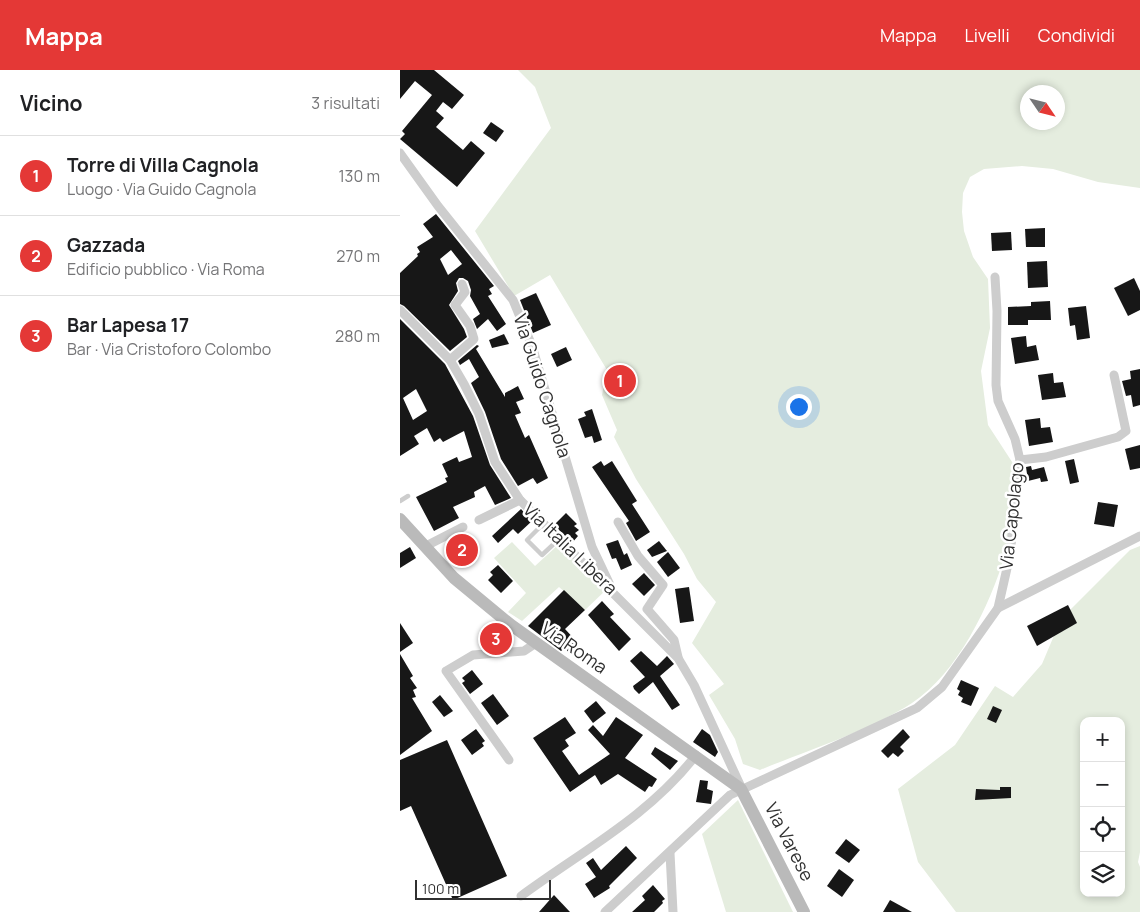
<!DOCTYPE html>
<html lang="it">
<meta charset="utf-8">
<style>
body{margin:0;font-family:Manrope,sans-serif;background:#f2f2f2;color:#202124}
.controls{position:absolute;right:15px;bottom:15px;display:grid;overflow:hidden;border-radius:10px;box-shadow:0 2px 8px #0003}
.controls button{width:45px;height:45px;display:grid;place-items:center;padding:0;border:0;border-bottom:1px solid #e0e0e0;background:#fff;color:#202124;font:25px sans-serif}
.compass{position:absolute;left:620px;top:15px;width:45px;height:45px;border-radius:50%;background:#fff;box-shadow:0 2px 8px #0003;rotate:125deg}
.scale{position:absolute;left:15px;bottom:12px;width:136px;box-sizing:border-box;padding-left:5px;border:2px solid #303030;border-top:0;font-size:14px;line-height:18px;white-space:nowrap;color:#303030;-webkit-text-stroke:4px #fff;paint-order:stroke}
.you{position:absolute;left:398px;top:336px;width:18px;height:18px;margin:-12px;border:4px solid #fff;border-radius:50%;background:#1a73e8;box-shadow:0 0 0 8px #1a73e833}
.badge{display:grid;place-items:center;width:32px;height:32px;border-radius:50%;background:#e43836;color:#fff;font-size:16px;font-weight:700}
.pin{position:absolute;translate:-50% -50%;border:2px solid #fff;box-shadow:0 1px 5px #0006}
.list{margin:0;padding:0;list-style:none}
h2{display:flex;justify-content:space-between;align-items:center;height:65px;margin:0;padding:0 20px;font-size:21px}
h2 small{font-size:16px;font-weight:400;color:#757577}
.list li{display:grid;grid-template-columns:32px 1fr auto;gap:15px;align-items:center;box-sizing:border-box;height:80px;padding:0 20px;border-top:1px solid #e0e0e0}
.list b{display:block;font-size:19px;white-space:nowrap}
.list p{margin:0;font-size:16px;white-space:nowrap;color:#757577}
.list em{font-size:16px;font-style:normal;color:#757577}
.icon{flex:none;width:28px;height:28px;fill:none;stroke:currentColor;stroke-width:2;stroke-linecap:round;stroke-linejoin:round}
.map{position:relative;flex:none;width:740px;height:842px;overflow:hidden}
header{display:flex;align-items:center;gap:30px;box-sizing:border-box;height:70px;padding:0 25px;background:#e43836;color:#fff}
header strong{font-size:24px}
nav{display:flex;gap:28px;margin-inline-start:auto;font-size:18px}
main{display:flex}
aside{flex:1;background:#fff}
.map>svg:first-child{display:block}
</style>
<header>
<strong>Mappa</strong>
<nav><a>Mappa</a><a>Livelli</a><a>Condividi</a></nav>
</header>
<main>
<aside>
<h2>Vicino<small>3 risultati</small></h2>
<ul class="list">
<li><span class="badge">1</span><div><b>Torre di Villa Cagnola</b><p>Luogo · Via Guido Cagnola</p></div><em>130 m</em></li>
<li><span class="badge">2</span><div><b>Gazzada</b><p>Edificio pubblico · Via Roma</p></div><em>270 m</em></li>
<li><span class="badge">3</span><div><b>Bar Lapesa 17</b><p>Bar · Via Cristoforo Colombo</p></div><em>280 m</em></li>
</ul>
</aside>
<div class="map">
<svg width="740" height="842" viewBox="0 0 740 842">
<rect width="100%" height="100%" fill="#fff"/>
<!-- green -->
<g fill="#e5eddf" fill-rule="evenodd">
<path d="M118,0h622v118l-42,-6 -45,-13 -31,-3 -38,3 -14,8 -7,16 -1,19 2,19 9,26 15,22 2,49 -9,43 7,54 28,43c-4,28 -4,60 -11,87 -15,50 -48,119 -93,148 -43,28 -104,47 -152,67l-17,-6 -8,-25 -26,-44 15,-11 -32,-41 24,-41 -19,-23 -13,-25 -48,-75 -22,-42 3,-7 -15,-35 5,-25 -57,-95 -36,21 -39,-65 76,-103 -16,-41zM628,22h30v30h-30z"/>
<polygon points="112,472 135,496 158,475 207,519 185,540 159,517 122,551 108,542 126,523 94,488"/>
<path d="M740,476v306l-2,10 2,5v45h-184l-38,-50 -20,-73 57,-44 40,-59 18,11 29,-33 19,-45 69,-69zM684,651h37v172h-37z"/>
<polygon points="338,730 393,842 326,842 302,764"/>
</g>
<!-- building -->
<g fill="#171717" fill-rule="evenodd">
<polygon points="0,0 34,0 64,25 52,39 43,32 36,41 44,48 36,57 63,80 71,71 85,83 57,117 0,69 5,64 2,61 32,25 15,11 0,29"/>
<polygon points="91,52 104,61 96,72 83,63"/>
<path d="M36,144l58,72 -5,3 3,5 -4,2 18,28 -9,7 -9,-12 -11,10 -4,-10 7,-5 -10,-18 1,-6 -3,-9 -5,-3h-4l-3,5 2,8 -9,14 15,24 3,8 -17,14 -46,-45 -4,-2v-31l18,-17 -1,-2 3,-2 -3,-5 16,-10 -10,-13zM51,180l11,14 -14,11 -8,-16z"/>
<polygon points="645,158 645,177 626,177 625,159"/>
<polygon points="611,162 612,180 592,181 591,163"/>
<polygon points="647,191 648,217 628,218 627,192"/>
<polygon points="734,208 740,221 740,240 728,246 714,218"/>
<polygon points="136,223 151,255 133,263 120,230"/>
<polygon points="650,231 651,250 628,250 628,255 608,255 608,237 631,236 631,232"/>
<polygon points="686,236 690,268 677,270 675,255 670,256 668,238"/>
<path d="M0,249l45,45 28,52 17,49 21,33 -16,7 -10,-19 -11,6 1,5 -22,10 6,11 -25,13 -18,-34 31,-15 -2,-4 3,-1 -6,-13 15,-7 2,5 13,-5 -8,-26 -21,11 -3,-4 -6,4 -7,-14 -13,8 5,8 -19,12zM16,319l11,22 -14,9 -10,-22z"/>
<polygon points="104,264 109,274 92,278 89,270"/>
<polygon points="626,266 627,277 636,275 639,290 615,294 611,268"/>
<polygon points="77,275 79,276 76,279 105,327 105,323 118,316 124,329 116,332 121,343 115,345 125,368 129,365 148,408 137,414 133,408 118,416 101,389 85,342 71,313 79,307 69,289 60,295 58,291"/>
<polygon points="166,277 172,290 157,297 151,284"/>
<polygon points="740,299 740,335 733,337 731,325 726,326 722,311 731,309 730,301"/>
<polygon points="653,303 654,313 663,312 666,327 642,330 638,305"/>
<polygon points="192,339 202,370 194,373 192,366 185,368 178,349 186,346 184,342"/>
<polygon points="640,348 641,358 650,357 653,372 629,376 625,350"/>
<polygon points="740,375 740,398 730,400 725,379"/>
<polygon points="674,389 679,412 670,414 665,391"/>
<polygon points="201,391 204,396 212,391 237,431 232,434 250,462 236,471 226,453 229,451 192,397"/>
<polygon points="631,396 632,400 644,397 648,411 641,412 640,408 628,411 626,397"/>
<polygon points="698,432 718,435 714,457 694,454"/>
<polygon points="121,439 132,451 118,464 113,459 98,473 92,466"/>
<polygon points="166,443 177,454 174,456 179,460 175,463 178,466 172,473 154,455"/>
<polygon points="62,465 77,480 62,495 47,480"/>
<polygon points="218,470 224,485 227,483 232,495 221,500 216,488 212,489 206,474"/>
<polygon points="259,471 267,481 252,487 247,480"/>
<polygon points="10,477 16,488 0,498 0,483"/>
<polygon points="268,482 280,498 268,507 257,492"/>
<polygon points="98,495 113,511 101,523 88,510 93,505 90,502"/>
<polygon points="244,503 255,515 244,526 232,514"/>
<polygon points="289,517 294,551 280,553 275,519"/>
<polygon points="164,520 185,540 165,559 178,573 175,577 177,579 171,585 165,578 161,581 128,556"/>
<polygon points="202,531 214,544 210,547 231,569 219,581 188,545"/>
<polygon points="668,535 677,553 637,576 627,556"/>
<polygon points="0,553 13,573 0,582"/>
<polygon points="91,558 108,572 105,576 97,577 84,567"/>
<polygon points="241,581 257,596 267,586 274,594 260,606 280,635 272,640 253,612 239,624 234,619 233,616 245,607 230,591"/>
<polygon points="0,584 13,606 10,608 17,618 13,620 16,627 12,628 32,661 0,685"/>
<polygon points="72,600 83,614 70,624 62,613 65,611 62,608"/>
<polygon points="561,610 579,618 571,636 561,632 563,628 558,625 560,621 557,619"/>
<polygon points="93,624 109,646 97,655 81,633"/>
<polygon points="40,625 53,641 44,647 32,632"/>
<polygon points="196,631 206,643 193,653 184,641"/>
<polygon points="593,636 602,640 596,653 587,649"/>
<polygon points="165,647 176,663 165,670 169,676 162,681 179,705 210,684 188,660 193,655 203,666 216,647 243,665 225,688 257,709 252,717 249,716 245,722 218,704 201,715 195,705 170,722 133,668"/>
<polygon points="76,659 85,671 82,673 84,676 72,685 61,670"/>
<polygon points="302,659 310,665 318,682 315,687 293,672"/>
<polygon points="503,659 510,667 500,677 504,681 498,687 493,683 488,688 481,681"/>
<polygon points="47,670 107,806 53,830 11,736 0,741 0,690"/>
<polygon points="255,677 278,691 270,700 251,684"/>
<polygon points="300,710 308,711 307,719 313,721 311,734 296,732"/>
<polygon points="600,717 611,717 611,728 575,730 576,719 600,720"/>
<polygon points="446,769 460,780 449,793 435,783"/>
<polygon points="226,776 237,788 209,816 210,818 194,828 185,814 196,807 186,793 193,788 201,800"/>
<polygon points="439,799 454,810 442,827 427,816"/>
<polygon points="253,815 265,829 262,831 263,833 254,842 232,842 245,830 242,826"/>
<polygon points="154,825 170,842 139,842"/>
<polygon points="490,830 512,842 483,842"/>
</g>
<g fill="none" stroke-linecap="round" stroke-linejoin="round">
<!-- service -->
<g stroke="#cdcdcd" stroke-width="4.5">
<polyline points="0,431 8,426"/>
<polyline points="143,454 127,470 142,485 158,470"/>
</g>
<!-- minor -->
<g stroke="#cdcdcd" stroke-width="9">
<polyline points="0,83 38,136 113,230 132,276 192,477 210,515"/>
<polyline points="0,240 50,290 64,314 79,344 95,392 120,430 278,588 294,615 341,717"/>
<polyline points="50,290 74,269 70,256 55,235 65,222 62,214"/>
<polyline points="620,390 646,387 718,367 726,361 714,305"/>
<polyline points="79,450 120,430"/>
<polyline points="218,452 238,486 263,515 247,539 274,570 278,587"/>
<polyline points="24,477 63,457"/>
<polyline points="598,538 740,466"/>
<polyline points="109,690 46,601 73,585 124,581 136,573"/>
<polyline points="270,783 273,842"/>
<path d="M121,826c61,-45 128,-80 175,-141"/>
<polyline points="205,842 330,725 517,638 542,617 598,538 610,485 620,390 615,369 598,331 596,315 597,241 595,207"/>
</g>
<!-- secondary -->
<polyline stroke="#bababa" stroke-width="12" points="0,449 54,508 111,555 341,719 404,842"/>
</g>
<g text-anchor="middle" stroke-width="5" stroke-linejoin="round" paint-order="stroke">
<!-- street labels -->
<g font-size="18" fill="#303030" stroke="#fff">
<text transform="translate(142 316) rotate(72)" y="6">Via Guido Cagnola</text>
<text transform="translate(612 446) rotate(-84)" y="6">Via Capolago</text>
<text transform="translate(170 479) rotate(44)" y="6">Via Italia Libera</text>
<text transform="translate(174 578) rotate(35)" y="6">Via Roma</text>
<text transform="translate(389 772) rotate(63)" y="6">Via Varese</text>
</g>
</g>
</svg>
<div class="controls">
<button>+</button>
<button>−</button>
<button><svg class="icon" aria-label="locate" viewBox="0 0 24 24"><circle cx="12" cy="12" r="6"/><path d="M12 2v4M12 18v4M2 12h4M18 12h4"/></svg></button>
<button><svg class="icon" aria-label="layers" viewBox="0 0 24 24"><path d="M12 4l9 5-9 5-9-5zM3 14l9 5 9-5"/></svg></button>
</div>
<svg class="compass" viewBox="-18 -18 36 36"><path d="M0-13l5 13h-10z" fill="#e53935"/><path d="M0 13l5-13h-10z" fill="#757577"/></svg>
<div class="scale">100 m</div>
<div class="you"></div>
<div class="pin badge" style="left:220px;top:311px">1</div>
<div class="pin badge" style="left:62px;top:480px">2</div>
<div class="pin badge" style="left:96px;top:569px">3</div>
</div>
</main>
